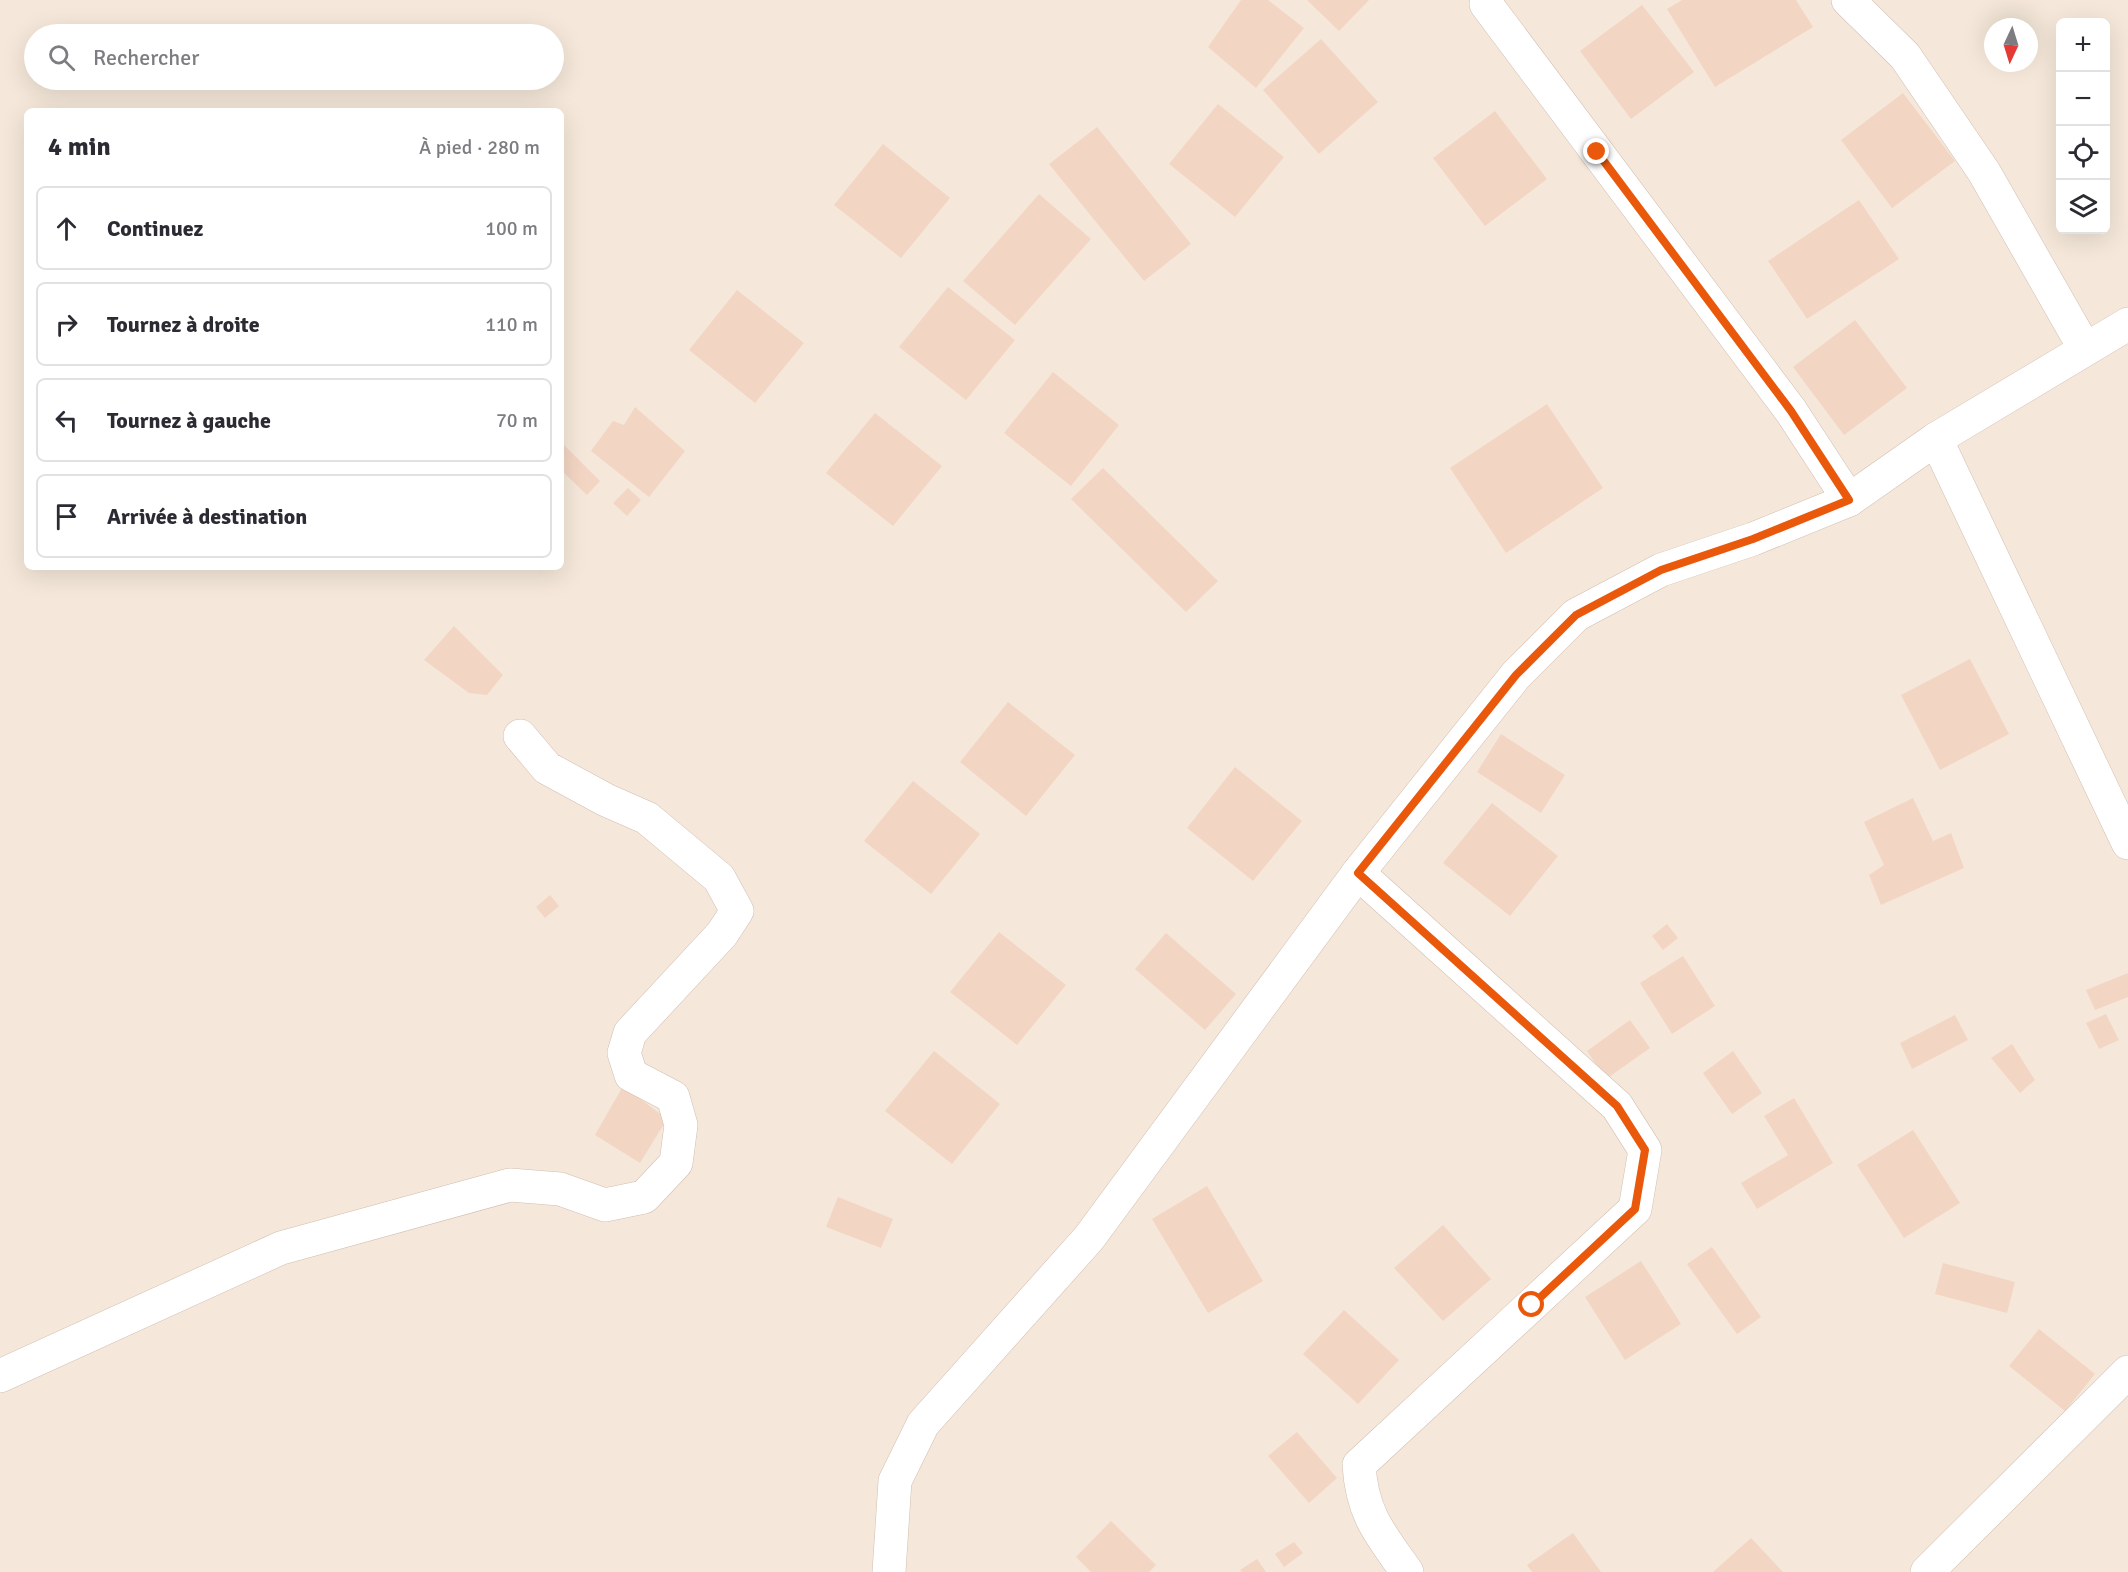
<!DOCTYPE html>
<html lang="fr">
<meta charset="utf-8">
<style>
body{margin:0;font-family:Signika,sans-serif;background:#f7f7f7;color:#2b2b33}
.controls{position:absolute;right:18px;top:18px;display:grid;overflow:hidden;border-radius:9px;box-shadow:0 6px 24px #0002}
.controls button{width:54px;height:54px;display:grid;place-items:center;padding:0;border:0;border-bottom:2px solid #e1e1e2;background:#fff;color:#2b2b33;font:30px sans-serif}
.compass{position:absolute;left:1984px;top:18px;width:54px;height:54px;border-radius:50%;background:#fff;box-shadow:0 6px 24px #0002;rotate:184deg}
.stop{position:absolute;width:18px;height:18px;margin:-14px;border:4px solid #ea580c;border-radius:50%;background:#fff}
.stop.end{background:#ea580c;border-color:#fff;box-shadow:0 2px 6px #0008}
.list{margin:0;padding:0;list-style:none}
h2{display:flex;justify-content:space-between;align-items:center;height:78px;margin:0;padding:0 24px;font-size:26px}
h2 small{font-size:20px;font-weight:400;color:#7c7c81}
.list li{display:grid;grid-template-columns:39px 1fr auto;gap:18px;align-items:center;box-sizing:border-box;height:84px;margin:0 12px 12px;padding:0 12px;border:2px solid #e1e1e2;border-radius:9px}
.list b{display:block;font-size:22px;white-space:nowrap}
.list em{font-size:20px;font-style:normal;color:#7c7c81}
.icon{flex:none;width:33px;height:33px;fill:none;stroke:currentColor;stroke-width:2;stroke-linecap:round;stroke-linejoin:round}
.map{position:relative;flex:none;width:2128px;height:1572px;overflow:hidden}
.search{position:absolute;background:#fff;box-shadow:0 6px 24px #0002;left:24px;top:24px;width:540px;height:66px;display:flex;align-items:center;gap:15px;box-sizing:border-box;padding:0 21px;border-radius:33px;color:#7c7c81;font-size:22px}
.panel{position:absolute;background:#fff;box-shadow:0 6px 24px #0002;left:24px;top:108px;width:540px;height:462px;border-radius:9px}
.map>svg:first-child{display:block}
</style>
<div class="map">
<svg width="2128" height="1572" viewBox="0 0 2128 1572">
<rect width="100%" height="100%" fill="#fdf6ec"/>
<!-- residential -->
<path fill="#f5e8da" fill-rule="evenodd" d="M0,0h2128v1572h-2128zM2060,22h46v208h-46zM1993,27h36v36h-36zM34,34h520v46h-520zM27,111h534v456h-534z"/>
<!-- building -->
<g fill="#f3d5c3">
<polygon points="1241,0 1268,0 1304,28 1256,88 1208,47"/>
<polygon points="1307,0 1369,0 1339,31"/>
<polygon points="1682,0 1796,0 1813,27 1715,87 1667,9"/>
<polygon points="1642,5 1694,72 1631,119 1580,51"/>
<polygon points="1321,39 1378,102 1319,154 1263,90"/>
<polygon points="1903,93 1955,161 1892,208 1841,140"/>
<polygon points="1218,104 1284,157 1235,217 1169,164"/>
<polygon points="1495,111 1547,179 1485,226 1433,158"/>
<polygon points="1097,127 1191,244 1144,281 1049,164"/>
<polygon points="883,144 950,198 901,258 834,205"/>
<polygon points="1039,194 1091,239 1015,325 963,281"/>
<polygon points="1859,200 1899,259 1807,319 1768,261"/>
<polygon points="948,287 1015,340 966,400 899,347"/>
<polygon points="737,290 804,343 755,403 689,350"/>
<polygon points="1855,320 1907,388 1844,435 1793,367"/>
<polygon points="1053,372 1119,425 1071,486 1004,433"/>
<polygon points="1547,404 1603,488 1506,553 1450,468"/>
<polygon points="635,407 685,451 649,497 591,451 613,421 624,425"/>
<polygon points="875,413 942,466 893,526 826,473"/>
<polygon points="564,445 600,481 587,495 561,470 561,448"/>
<polygon points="1103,468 1218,581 1186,612 1071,499"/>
<polygon points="628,488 641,500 627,516 613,503"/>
<polygon points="454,626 503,675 487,695 469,693 424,660"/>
<polygon points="1970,659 2009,734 1940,770 1901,695"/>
<polygon points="1008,702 1075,755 1026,816 960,762"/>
<polygon points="1501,734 1565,775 1541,813 1477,772"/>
<polygon points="1235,767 1302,821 1253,881 1187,828"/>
<polygon points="913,781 980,834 931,894 864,841"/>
<polygon points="1913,798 1933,841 1951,833 1964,868 1881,905 1869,875 1884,865 1864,822"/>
<polygon points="1492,803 1558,856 1510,916 1443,863"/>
<polygon points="550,895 559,906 545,918 536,907"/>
<polygon points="1667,924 1678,938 1663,950 1652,936"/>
<polygon points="999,932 1066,985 1017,1045 950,992"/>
<polygon points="1166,933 1236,994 1205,1030 1135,969"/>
<polygon points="1683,956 1715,1006 1672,1034 1640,983"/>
<polygon points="2128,973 2128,997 2095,1010 2086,990"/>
<polygon points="2106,1014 2119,1040 2099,1049 2086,1023"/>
<polygon points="1955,1015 1968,1040 1912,1069 1900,1043"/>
<polygon points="1630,1020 1650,1048 1606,1079 1587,1051"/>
<polygon points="2012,1044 2035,1080 2020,1093 1991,1058"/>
<polygon points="934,1051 1000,1104 952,1164 885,1111"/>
<polygon points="1733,1051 1762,1093 1732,1114 1703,1073"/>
<polygon points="623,1086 667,1119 640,1163 595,1135"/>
<polygon points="1794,1098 1833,1163 1757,1209 1741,1183 1788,1155 1764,1116"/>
<polygon points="1913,1130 1960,1203 1904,1238 1857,1165"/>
<polygon points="1207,1186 1263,1281 1208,1313 1152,1219"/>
<polygon points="838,1197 893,1219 881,1248 826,1227"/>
<polygon points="1443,1225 1491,1279 1443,1321 1394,1268"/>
<polygon points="1712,1247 1761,1317 1737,1334 1687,1264"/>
<polygon points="1641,1261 1681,1324 1625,1360 1585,1297"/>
<polygon points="1943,1263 2015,1282 2007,1313 1935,1294"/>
<polygon points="1344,1310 1399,1360 1358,1404 1303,1354"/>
<polygon points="2039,1329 2095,1374 2065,1411 2009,1366"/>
<polygon points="1297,1432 1337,1478 1309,1503 1268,1456"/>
<polygon points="1111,1521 1156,1565 1149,1572 1091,1572 1076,1557"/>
<polygon points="1573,1533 1601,1572 1532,1572 1527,1565"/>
<polygon points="1751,1538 1783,1572 1713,1572"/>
<polygon points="1294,1542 1303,1553 1284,1567 1275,1554"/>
<polygon points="1257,1559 1266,1572 1242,1572 1240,1570"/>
</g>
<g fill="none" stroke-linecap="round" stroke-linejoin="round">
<defs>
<g id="street">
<polyline points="1848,0 1905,56 1984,172 2085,349"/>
<polyline points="1486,4 1791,411 1849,500"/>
<polyline points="1936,439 2128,843"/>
<path d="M1358,873l259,233 28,44 -10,59 -276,256c3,49 21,69 48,107"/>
<polyline points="0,1376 281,1248 510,1185 560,1189 605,1205 644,1197 676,1163 681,1125 673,1097 631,1075 624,1053 630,1033 722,934 737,911 719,878 647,818 606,800 547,768 520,736"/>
<polyline points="889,1572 895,1481 923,1424 1089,1238 1358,873 1516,675 1576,615 1661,570 1753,539 1849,500 1936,439 2128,324"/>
<polyline points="1927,1572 2128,1372"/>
</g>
</defs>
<!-- street casing -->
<use href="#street" stroke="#d1beb0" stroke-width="34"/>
<!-- street -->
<use href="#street" stroke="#fff" stroke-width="33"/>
</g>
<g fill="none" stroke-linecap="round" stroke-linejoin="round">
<!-- route -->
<polyline stroke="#ea580c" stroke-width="8" points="1532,1305 1635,1209 1645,1150 1617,1106 1358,873 1516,675 1576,615 1661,570 1753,539 1849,500 1791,411 1597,152"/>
</g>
</svg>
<div class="controls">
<button>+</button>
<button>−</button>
<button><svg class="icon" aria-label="locate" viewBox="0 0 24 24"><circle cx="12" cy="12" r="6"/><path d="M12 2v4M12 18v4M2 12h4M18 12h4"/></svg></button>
<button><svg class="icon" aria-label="layers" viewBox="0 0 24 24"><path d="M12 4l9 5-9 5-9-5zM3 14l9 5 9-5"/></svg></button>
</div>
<svg class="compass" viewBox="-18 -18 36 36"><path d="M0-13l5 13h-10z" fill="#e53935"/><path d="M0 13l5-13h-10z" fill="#7c7c81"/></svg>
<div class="stop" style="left:1532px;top:1305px"></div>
<div class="stop end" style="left:1597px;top:152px"></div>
<div class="search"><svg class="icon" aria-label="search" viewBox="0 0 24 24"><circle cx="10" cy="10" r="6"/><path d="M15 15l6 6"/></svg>Rechercher</div>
<section class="panel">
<h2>4 min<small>À pied · 280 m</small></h2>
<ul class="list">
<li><svg class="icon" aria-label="ahead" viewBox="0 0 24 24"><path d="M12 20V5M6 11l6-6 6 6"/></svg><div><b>Continuez</b></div><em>100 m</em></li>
<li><svg class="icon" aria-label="right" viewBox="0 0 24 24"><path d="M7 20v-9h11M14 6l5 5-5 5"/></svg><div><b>Tournez à droite</b></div><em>110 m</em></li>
<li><svg class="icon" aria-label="left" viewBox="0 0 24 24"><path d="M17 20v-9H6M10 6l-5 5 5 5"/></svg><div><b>Tournez à gauche</b></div><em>70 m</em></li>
<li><svg class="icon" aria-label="arrive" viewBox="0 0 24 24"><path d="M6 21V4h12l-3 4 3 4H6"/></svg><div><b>Arrivée à destination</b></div></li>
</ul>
</section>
</div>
